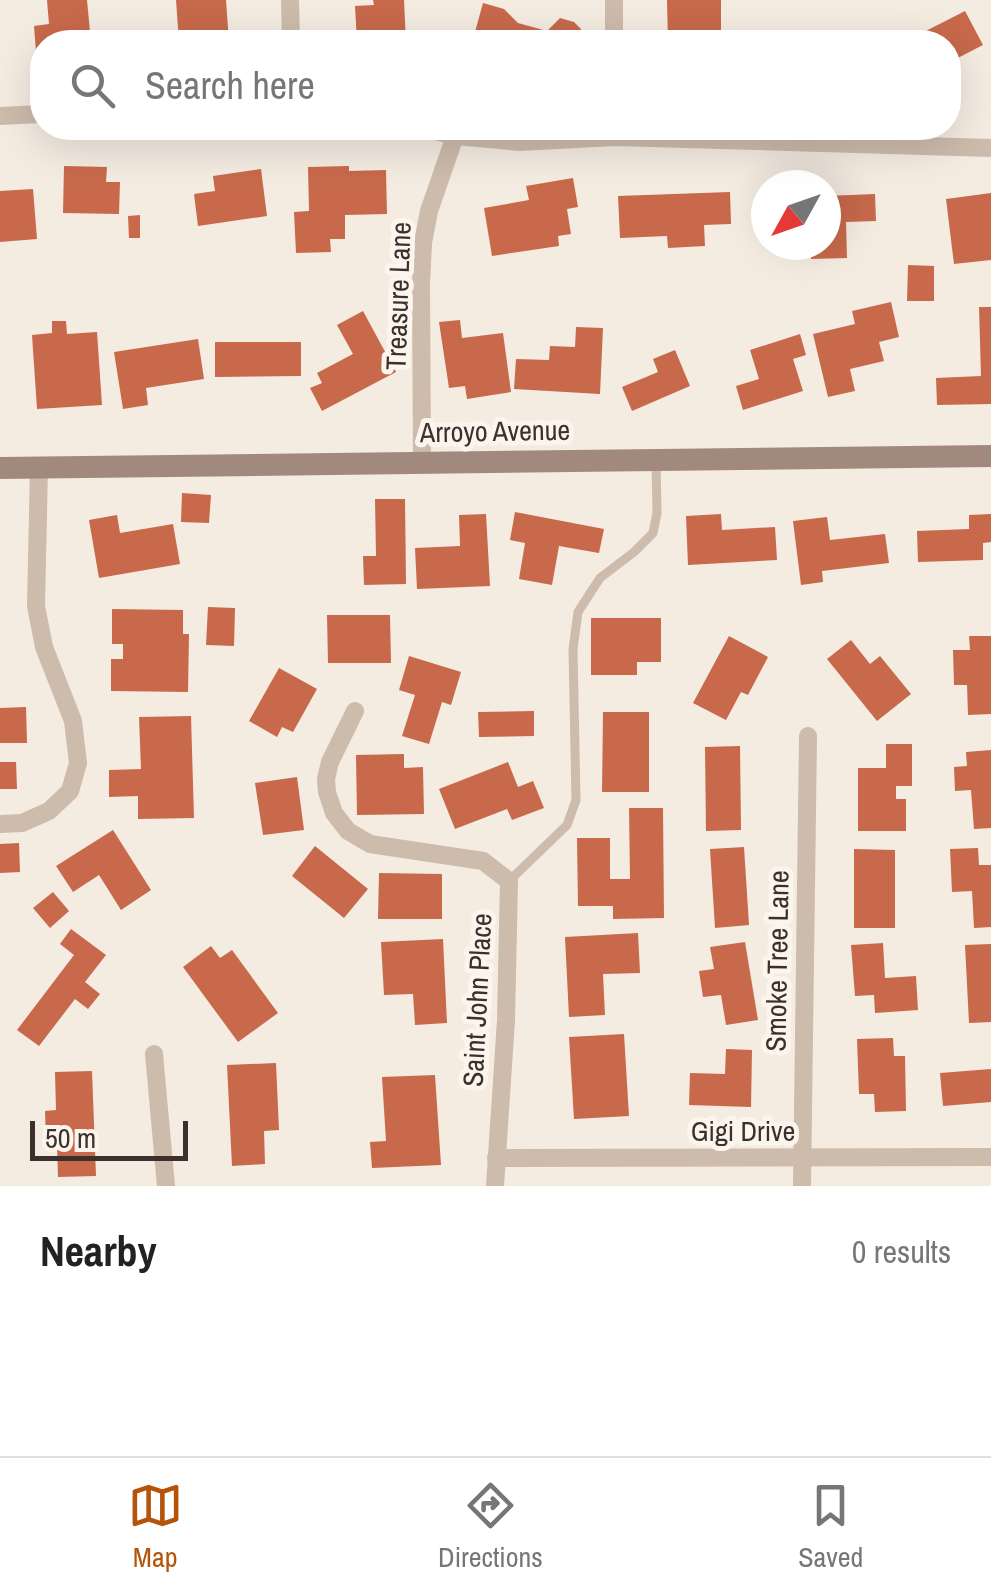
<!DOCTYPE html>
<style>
body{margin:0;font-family:"Archivo Narrow",sans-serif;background:#f2f2f2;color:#222}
.compass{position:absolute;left:751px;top:170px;width:90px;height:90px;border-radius:50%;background:#fff;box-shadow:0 10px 40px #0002;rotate:230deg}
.scale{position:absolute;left:30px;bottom:25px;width:158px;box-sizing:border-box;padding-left:10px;border:5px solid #3b302b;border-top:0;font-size:28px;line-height:35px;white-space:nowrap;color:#3b302b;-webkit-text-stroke:8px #fbf5ee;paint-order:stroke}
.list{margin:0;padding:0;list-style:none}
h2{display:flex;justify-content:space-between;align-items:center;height:130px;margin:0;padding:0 40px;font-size:42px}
h2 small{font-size:32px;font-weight:400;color:#767676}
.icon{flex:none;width:55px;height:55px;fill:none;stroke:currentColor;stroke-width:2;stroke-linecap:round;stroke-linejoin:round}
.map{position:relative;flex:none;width:991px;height:1186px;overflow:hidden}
.search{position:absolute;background:#fff;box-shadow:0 10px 40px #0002;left:30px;right:30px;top:30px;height:110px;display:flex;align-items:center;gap:25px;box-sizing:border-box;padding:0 35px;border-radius:40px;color:#767676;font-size:38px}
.sheet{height:270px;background:#fff}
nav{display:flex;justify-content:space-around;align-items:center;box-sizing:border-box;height:140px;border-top:2px solid #e0e0e0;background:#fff;font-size:28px;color:#767676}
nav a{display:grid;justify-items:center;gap:5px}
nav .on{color:#b45309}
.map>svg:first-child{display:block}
</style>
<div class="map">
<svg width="991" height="1186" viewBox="0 0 991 1186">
<rect width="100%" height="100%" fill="#f4ebe1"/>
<!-- building -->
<g fill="#c8694b">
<polygon points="47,0 87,0 91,42 42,42 42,65 37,65 34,26 49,24"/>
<polygon points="176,0 226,0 229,42 179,42"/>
<polygon points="373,0 404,0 406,42 357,42 355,6 374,5"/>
<polygon points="667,0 721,0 721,42 668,42"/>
<polygon points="483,3 504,9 518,23 547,31 560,18 574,22 581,29 577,42 482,42 484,41 475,32"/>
<polygon points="965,11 983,45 948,63 948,42 920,42 916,36"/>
<polygon points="64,166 107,167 106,182 120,182 119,214 63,213"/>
<polygon points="349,166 349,171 386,170 387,214 345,215 345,239 330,239 331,252 296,253 294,212 309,211 308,167"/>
<polygon points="261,169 267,216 198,226 194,194 215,191 213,176"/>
<polygon points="573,178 578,207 567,209 571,234 558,236 559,246 492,256 484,208 529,200 526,186"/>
<polygon points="33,189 37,239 0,242 0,191"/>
<polygon points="730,192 731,224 704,225 705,246 668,248 667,236 620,238 618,196"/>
<polygon points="991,193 991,260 954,264 946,199"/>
<polygon points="875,194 876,221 846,222 847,258 811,259 810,245 826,245 826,196"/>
<polygon points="140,215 140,238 129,238 128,216"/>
<polygon points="908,265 934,266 934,301 907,301"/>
<polygon points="891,302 899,337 879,342 884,361 850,369 855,391 828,397 813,334 855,324 852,311"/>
<polygon points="979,307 991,307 991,404 937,405 936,378 981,376"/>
<polygon points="363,311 396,372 322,411 310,388 322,383 317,373 353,354 337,325"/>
<polygon points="460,320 462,338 503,333 511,392 467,399 465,386 449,388 439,322"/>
<polygon points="52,321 66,321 67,334 97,332 102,405 37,409 32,335 52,333"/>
<polygon points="576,327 603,328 600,394 514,389 516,359 549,360 550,346 575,347"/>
<polygon points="800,334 806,355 793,359 803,391 743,410 736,386 759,379 750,350"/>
<polygon points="198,339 204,379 146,388 148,405 123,409 114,352"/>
<polygon points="215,342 301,342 301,376 215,377"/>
<polygon points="675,350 690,386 632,411 622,387 658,372 653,359"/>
<polygon points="182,493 211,495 209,523 181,522"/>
<polygon points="375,499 405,499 406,584 364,585 363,556 376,556"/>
<polygon points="515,512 604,529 599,553 559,546 552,585 519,579 525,543 510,540"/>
<polygon points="486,514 490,586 417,589 415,548 460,546 459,515"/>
<polygon points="721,514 722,530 775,527 777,560 688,565 686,516"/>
<polygon points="991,514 991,542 983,543 983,560 918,562 917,531 969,529 969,515"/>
<polygon points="117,515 120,533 173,524 180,564 99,578 89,520"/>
<polygon points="827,517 830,540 885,534 889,563 822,571 823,582 801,585 793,521"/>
<polygon points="208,607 235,608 234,646 206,645"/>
<polygon points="112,609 183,610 183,634 189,634 188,692 111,691 111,659 123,659 123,644 112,644"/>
<polygon points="327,615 390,615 391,663 328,663"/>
<polygon points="591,618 661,618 661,662 637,662 637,675 591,675"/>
<polygon points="729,636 768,657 748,695 741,692 726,720 693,703"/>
<polygon points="969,636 991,636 991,714 968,715 967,685 954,685 953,650 970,650"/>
<polygon points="851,640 870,664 880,656 911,694 877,721 827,659"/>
<polygon points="409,656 461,672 451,705 442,702 429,744 402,736 415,695 399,690"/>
<polygon points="279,668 317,689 293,732 282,727 277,737 249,721"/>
<polygon points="26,707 27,743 0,743 0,708"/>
<polygon points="534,711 534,736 479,737 478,712"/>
<polygon points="603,712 649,712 649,792 602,792"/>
<polygon points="191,716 194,818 138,819 138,796 109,797 109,770 141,769 139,717"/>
<polygon points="886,744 912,744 912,786 896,786 896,799 906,799 906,831 858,831 858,768 886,768"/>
<polygon points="740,746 741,830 706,831 705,747"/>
<polygon points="991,750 991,828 974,829 971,790 955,791 954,767 967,766 966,752"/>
<polygon points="404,754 404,768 423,767 424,814 357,815 356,755"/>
<polygon points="0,762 16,762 17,789 0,789"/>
<polygon points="508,762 518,787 533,781 544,808 512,820 507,809 455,829 439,789"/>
<polygon points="297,777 304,830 263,835 255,783"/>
<polygon points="629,808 663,808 664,918 613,919 613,906 578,906 577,838 610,838 610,879 630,879"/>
<polygon points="113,830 151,890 121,910 99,875 73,892 56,866"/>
<polygon points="19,843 20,872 0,873 0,844"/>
<polygon points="315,846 368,889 344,918 292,876"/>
<polygon points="744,847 749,925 715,928 710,849"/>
<polygon points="978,848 979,865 991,865 991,927 974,928 972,891 952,892 950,849"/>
<polygon points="854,849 895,850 895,928 854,928"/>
<polygon points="379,873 442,874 442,919 378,919"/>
<polygon points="53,892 69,911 50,928 33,908"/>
<polygon points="71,929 106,955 85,982 100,994 88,1009 75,999 39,1046 17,1030 74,955 60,944"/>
<polygon points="638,933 640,973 603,974 605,1015 569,1017 565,937"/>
<polygon points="443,939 447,1023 415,1025 413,994 384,995 381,942"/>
<polygon points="745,942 758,1020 726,1025 721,995 703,997 699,971 714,969 710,947"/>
<polygon points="883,943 885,978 916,976 918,1010 875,1013 874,995 855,996 851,945"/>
<polygon points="991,944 991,1022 969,1023 965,945"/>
<polygon points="211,946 220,958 232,950 278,1013 238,1042 183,967"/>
<polygon points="624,1034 629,1116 574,1119 569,1037"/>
<polygon points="893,1038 894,1056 905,1056 906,1111 875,1112 874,1094 859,1094 857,1039"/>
<polygon points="726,1049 752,1050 751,1107 689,1105 690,1073 725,1074"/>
<polygon points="276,1063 279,1130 264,1131 265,1164 232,1166 227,1065"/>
<polygon points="991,1069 991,1102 943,1106 940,1073"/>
<polygon points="92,1071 96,1176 58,1177 57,1142 46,1143 45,1111 56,1110 55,1072"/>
<polygon points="435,1075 441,1165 372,1168 370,1142 386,1141 382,1077"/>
</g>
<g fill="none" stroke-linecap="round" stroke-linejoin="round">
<!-- lane -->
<polyline stroke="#cdbbac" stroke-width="9" points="509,881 567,825 576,800 573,649 578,612 600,578 634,552 653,533 657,513 656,462"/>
<!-- street -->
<g stroke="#cdbbac" stroke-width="18">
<polyline points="290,0 291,42"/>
<polyline points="614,0 614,42"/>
<polyline points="0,116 42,114"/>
<polyline points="424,128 455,136 520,142 615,137 991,148"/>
<polyline points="422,462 421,284 423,243 429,211 455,136"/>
<polyline points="355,711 330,762 326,779 327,792 334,813 348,831 370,844 483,861 509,881 506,1020 495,1186"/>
<polyline points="0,824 22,823 49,811 70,791 78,763 73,721 44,647 36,606 39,467"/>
<polyline points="154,1054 166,1186"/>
<polyline points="496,1158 991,1157"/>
<polyline points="802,1186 808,736"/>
</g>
<!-- secondary -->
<polyline stroke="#a18a7d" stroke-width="22" points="0,468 991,456"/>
</g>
<g text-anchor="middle" stroke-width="10" stroke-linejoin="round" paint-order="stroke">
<!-- street labels -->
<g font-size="28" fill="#3b302b" stroke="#fbf5ee">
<text transform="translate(398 296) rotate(-88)" y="10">Treasure Lane</text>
<text transform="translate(495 431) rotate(-1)" y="10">Arroyo Avenue</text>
<text transform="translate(777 961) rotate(-89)" y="10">Smoke Tree Lane</text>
<text transform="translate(477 1000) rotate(-87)" y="10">Saint John Place</text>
<text x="743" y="1141">Gigi Drive</text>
</g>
</g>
</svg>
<svg class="compass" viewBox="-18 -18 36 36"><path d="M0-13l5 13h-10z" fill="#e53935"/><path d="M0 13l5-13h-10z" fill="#767676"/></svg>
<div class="scale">50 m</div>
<div class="search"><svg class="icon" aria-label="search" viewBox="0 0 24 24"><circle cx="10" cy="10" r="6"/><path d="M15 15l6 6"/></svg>Search here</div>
</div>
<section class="sheet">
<h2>Nearby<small>0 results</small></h2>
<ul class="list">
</ul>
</section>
<nav>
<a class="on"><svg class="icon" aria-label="map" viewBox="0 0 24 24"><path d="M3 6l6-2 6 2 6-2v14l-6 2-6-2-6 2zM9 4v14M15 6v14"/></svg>Map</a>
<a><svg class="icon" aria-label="directions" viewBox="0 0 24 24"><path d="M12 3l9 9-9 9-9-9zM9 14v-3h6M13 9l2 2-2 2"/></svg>Directions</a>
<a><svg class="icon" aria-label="saved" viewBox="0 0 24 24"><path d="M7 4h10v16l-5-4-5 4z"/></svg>Saved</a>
</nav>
